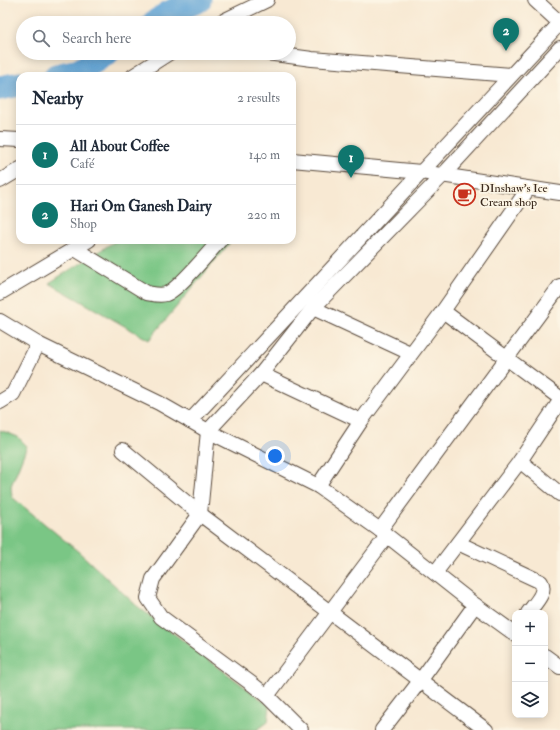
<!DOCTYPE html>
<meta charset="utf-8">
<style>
body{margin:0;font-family:"IM FELL Double Pica",serif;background:#f2f2f3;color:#1f2937}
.controls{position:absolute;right:12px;bottom:12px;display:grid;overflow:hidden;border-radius:8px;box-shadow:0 2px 10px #0003}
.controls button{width:36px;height:36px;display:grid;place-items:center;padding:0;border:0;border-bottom:1px solid #e0e1e3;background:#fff;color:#1f2937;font:20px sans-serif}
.you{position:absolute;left:275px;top:456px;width:14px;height:14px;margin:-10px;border:3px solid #fff;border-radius:50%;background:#1a73e8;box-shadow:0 0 0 6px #1a73e833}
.badge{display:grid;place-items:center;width:26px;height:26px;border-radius:50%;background:#0f766e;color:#fff;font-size:13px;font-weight:700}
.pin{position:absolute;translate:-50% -33px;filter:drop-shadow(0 1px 2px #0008)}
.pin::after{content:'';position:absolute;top:21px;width:14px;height:12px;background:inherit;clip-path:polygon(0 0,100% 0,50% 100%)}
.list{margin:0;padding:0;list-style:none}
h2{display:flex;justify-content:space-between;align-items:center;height:52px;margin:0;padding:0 16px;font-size:17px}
h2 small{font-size:13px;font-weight:400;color:#747a83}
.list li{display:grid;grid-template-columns:26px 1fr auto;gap:12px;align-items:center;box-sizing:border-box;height:60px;padding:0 16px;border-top:1px solid #e0e1e3}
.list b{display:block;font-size:15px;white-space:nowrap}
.list p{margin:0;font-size:13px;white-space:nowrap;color:#747a83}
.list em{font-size:13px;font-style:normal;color:#747a83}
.icon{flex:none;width:22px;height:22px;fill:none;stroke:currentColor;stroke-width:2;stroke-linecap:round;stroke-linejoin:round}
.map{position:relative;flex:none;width:560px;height:730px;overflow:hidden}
.search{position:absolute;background:#fff;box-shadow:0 2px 10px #0003;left:16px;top:16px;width:280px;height:44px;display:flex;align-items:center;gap:10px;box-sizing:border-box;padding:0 14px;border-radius:22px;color:#747a83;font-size:15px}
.panel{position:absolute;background:#fff;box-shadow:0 2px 10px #0003;left:16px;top:72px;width:280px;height:172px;border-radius:12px}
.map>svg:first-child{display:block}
</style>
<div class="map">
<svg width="560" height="730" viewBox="0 0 560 730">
<rect width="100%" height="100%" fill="#fcf5e5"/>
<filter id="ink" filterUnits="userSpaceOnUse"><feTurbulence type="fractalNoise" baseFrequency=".025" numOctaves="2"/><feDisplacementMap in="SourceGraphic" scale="8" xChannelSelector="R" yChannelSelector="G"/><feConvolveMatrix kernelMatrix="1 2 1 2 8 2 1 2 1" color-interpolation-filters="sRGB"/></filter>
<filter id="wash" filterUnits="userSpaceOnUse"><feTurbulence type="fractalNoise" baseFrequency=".012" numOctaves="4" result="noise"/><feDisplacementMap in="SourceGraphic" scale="16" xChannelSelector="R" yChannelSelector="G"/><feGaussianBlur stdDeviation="0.9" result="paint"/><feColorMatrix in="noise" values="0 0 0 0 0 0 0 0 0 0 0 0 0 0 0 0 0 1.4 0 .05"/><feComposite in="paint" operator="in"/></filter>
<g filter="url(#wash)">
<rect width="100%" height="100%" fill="#f8e9d3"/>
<!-- green -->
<g fill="#7ac685" stroke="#5a7852">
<polygon points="117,240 232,240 149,340 49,283"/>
<polygon points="0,430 18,437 27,446 11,486 12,497 80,553 137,606 270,706 268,722 257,730 0,730"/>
</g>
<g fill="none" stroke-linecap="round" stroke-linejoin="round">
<!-- river -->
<g stroke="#62a5d7" stroke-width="25">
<polyline points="154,23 169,13 199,0"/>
<polyline points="56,76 79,71 107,53"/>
<polyline points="0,88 20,84"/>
</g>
</g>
</g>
<g filter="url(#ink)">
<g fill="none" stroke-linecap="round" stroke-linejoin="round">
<defs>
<g id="street">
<polyline points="535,0 560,23"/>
<polyline points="219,23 267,0"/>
<polyline points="267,53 312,59 511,75"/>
<polyline points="133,76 169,53"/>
<polyline points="0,139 20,140"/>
<polyline points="292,160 421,172 560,193"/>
<polyline points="0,181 20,169"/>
<path d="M75,249l72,44c6,1 13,3 19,1 13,-5 43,-42 54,-54"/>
<polyline points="0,293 89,240"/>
<polyline points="313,308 410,353"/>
<polyline points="443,311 560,398"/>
<polyline points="0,321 38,344 159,403 208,431 318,486 380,530 475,605 515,634"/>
<polyline points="261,374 361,421"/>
<polyline points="0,402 13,394 38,344"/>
<polyline points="190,421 560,23"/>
<polyline points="123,450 200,514 486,730"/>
<polyline points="520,461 560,494"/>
<polyline points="318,486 361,421 443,311 528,189"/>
<polyline points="380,530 560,286"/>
<path d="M458,543l83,39c6,11 -7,22 -13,31"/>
<polyline points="435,573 520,461 560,401"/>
<polyline points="545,656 560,667"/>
<polyline points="267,696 387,536"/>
<polyline points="301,730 267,696 252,684 161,617 148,598 153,579 200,514 208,431 261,374 313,308 442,176 560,48"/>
<polyline points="382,730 420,681 475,605"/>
</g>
</defs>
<!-- street casing -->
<use href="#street" stroke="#574739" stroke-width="16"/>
<!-- street -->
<use href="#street" stroke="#fff" stroke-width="14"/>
</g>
</g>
<!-- icons -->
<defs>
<symbol id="cafe-ring" viewBox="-11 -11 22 22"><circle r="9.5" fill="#fcf5e5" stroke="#c8321e" stroke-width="1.5"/><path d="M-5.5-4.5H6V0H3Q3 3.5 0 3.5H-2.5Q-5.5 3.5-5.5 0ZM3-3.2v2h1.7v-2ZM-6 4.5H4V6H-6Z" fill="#c8321e"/></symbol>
</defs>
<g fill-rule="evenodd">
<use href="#cafe-ring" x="452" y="182" width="25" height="25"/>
</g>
<g text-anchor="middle" stroke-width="3.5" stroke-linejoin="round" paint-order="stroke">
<!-- poi labels -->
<g font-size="12" fill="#3b2a1e" stroke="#fcf5e5" text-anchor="start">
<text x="480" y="192">DInshaw's Ice<tspan x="480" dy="14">Cream shop</tspan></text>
</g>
</g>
</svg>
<div class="controls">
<button>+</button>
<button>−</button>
<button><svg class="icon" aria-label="layers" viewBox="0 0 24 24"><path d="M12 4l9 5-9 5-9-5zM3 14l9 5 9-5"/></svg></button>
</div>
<div class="you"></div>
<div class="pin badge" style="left:351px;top:178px">1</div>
<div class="pin badge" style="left:506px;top:51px">2</div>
<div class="search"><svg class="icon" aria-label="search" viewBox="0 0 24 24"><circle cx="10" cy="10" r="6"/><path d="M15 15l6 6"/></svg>Search here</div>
<section class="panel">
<h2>Nearby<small>2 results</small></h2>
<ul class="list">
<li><span class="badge">1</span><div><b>All About Coffee</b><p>Café</p></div><em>140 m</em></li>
<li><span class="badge">2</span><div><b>Hari Om Ganesh Dairy</b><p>Shop</p></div><em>220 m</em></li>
</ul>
</section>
</div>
